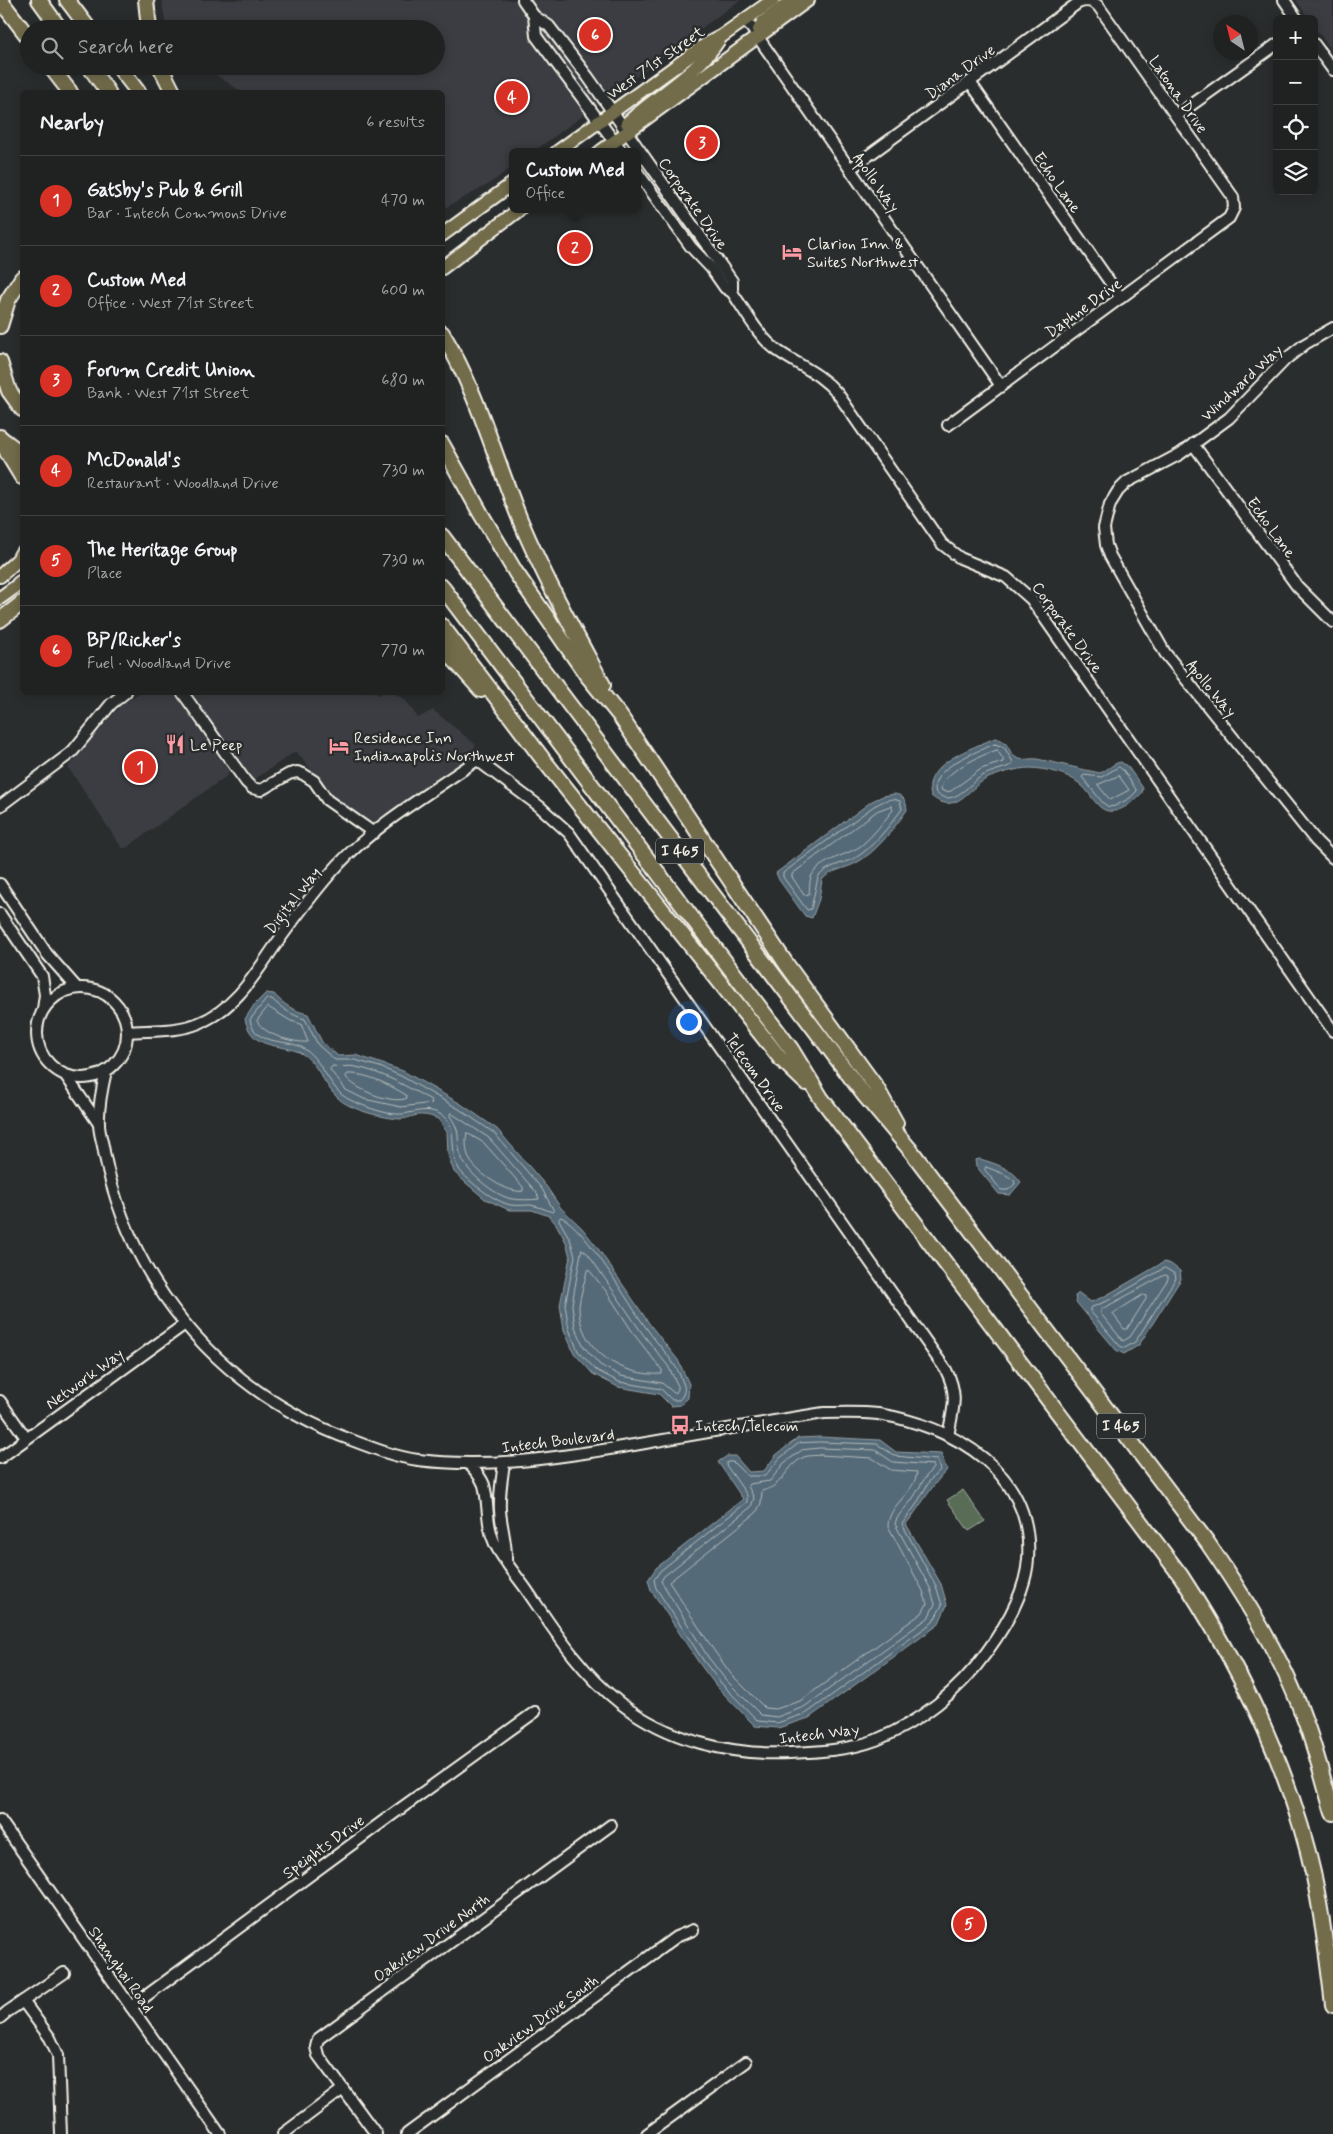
<!DOCTYPE html>
<meta charset="utf-8">
<style>
body{margin:0;font-family:Mynerve,sans-serif;background:#2d2f2f;color:#f1f3f6}
.controls{position:absolute;right:15px;top:15px;display:grid;overflow:hidden;border-radius:8px;box-shadow:0 2px 12px #0003}
.controls button{width:45px;height:45px;display:grid;place-items:center;padding:0;border:0;border-bottom:1px solid #3d3f40;background:#202222;color:#f1f3f6;font:25px sans-serif}
.compass{position:absolute;left:1213px;top:15px;width:45px;height:45px;border-radius:50%;background:#202222;box-shadow:0 2px 12px #0003;rotate:325deg}
.you{position:absolute;left:688px;top:1021px;width:18px;height:18px;margin:-12px;border:4px solid #fff;border-radius:50%;background:#1a73e8;box-shadow:0 0 0 8px #1a73e833}
.badge{display:grid;place-items:center;width:32px;height:32px;border-radius:50%;background:#d93025;color:#fff;font-size:16px;font-weight:700}
.pin{position:absolute;translate:-50% -50%;border:2px solid #fff;box-shadow:0 1px 5px #0006}
.popup{position:absolute;left:509px;top:148px;width:132px;height:65px;box-sizing:border-box;display:grid;place-content:center;border-radius:8px;background:#202222;filter:drop-shadow(0 1px 4px #0005);font-size:16px;white-space:nowrap;color:#a2a4a5}
.popup b{font-size:19px;color:#f1f3f6}
.popup::after{content:'';position:absolute;left:50%;top:100%;margin-left:-10px;border:10px solid transparent;border-top-color:#202222}
.list{margin:0;padding:0;list-style:none}
h2{display:flex;justify-content:space-between;align-items:center;height:65px;margin:0;padding:0 20px;font-size:21px}
h2 small{font-size:16px;font-weight:400;color:#a2a4a5}
.list li{display:grid;grid-template-columns:32px 1fr auto;gap:15px;align-items:center;box-sizing:border-box;height:90px;padding:0 20px;border-top:1px solid #3d3f40}
.list b{display:block;font-size:19px;white-space:nowrap}
.list p{margin:0;font-size:16px;white-space:nowrap;color:#a2a4a5}
.list em{font-size:16px;font-style:normal;color:#a2a4a5}
.icon{flex:none;width:28px;height:28px;fill:none;stroke:currentColor;stroke-width:2;stroke-linecap:round;stroke-linejoin:round}
.map{position:relative;flex:none;width:1333px;height:2134px;overflow:hidden}
.search{position:absolute;background:#202222;box-shadow:0 2px 12px #0003;left:20px;top:20px;width:425px;height:55px;display:flex;align-items:center;gap:12px;box-sizing:border-box;padding:0 18px;border-radius:28px;color:#a2a4a5;font-size:19px}
.panel{position:absolute;background:#202222;box-shadow:0 2px 12px #0003;left:20px;top:90px;width:425px;height:605px;border-radius:8px}
.map>svg:first-child{display:block}
</style>
<div class="map">
<svg width="1333" height="2134" viewBox="0 0 1333 2134">
<rect width="100%" height="100%" fill="#2a2d2e"/>
<filter id="ink" filterUnits="userSpaceOnUse"><feTurbulence type="fractalNoise" baseFrequency=".02" numOctaves="2"/><feDisplacementMap in="SourceGraphic" scale="10" xChannelSelector="R" yChannelSelector="G"/><feConvolveMatrix kernelMatrix="1 2 1 2 8 2 1 2 1" color-interpolation-filters="sRGB"/></filter>
<g filter="url(#ink)">
<!-- built -->
<g fill="#3a3d43">
<polygon points="162,0 740,0 533,152 512,152 512,167 489,184 443,209 442,92 242,92 202,66 436,66 436,29 166,29"/>
<polygon points="1296,0 1333,0 1333,53 1314,26 1314,19 1309,19"/>
<polygon points="376,692 378,695 383,693 393,693 405,699 418,718 433,710 476,745 463,763 376,823 368,820 337,801 296,751 255,779 249,779 195,701 194,693"/>
<polygon points="139,693 169,693 175,695 228,770 228,775 126,848 122,848 68,767 121,705"/>
</g>
<!-- green -->
<polygon fill="#596c56" stroke="#a6ae9f" points="963,1490 985,1521 969,1531 947,1500"/>
<!-- water -->
<g fill="#556a78" stroke="#95a0a5">
<path d="M995,738c16,3 12,15 22,20 6,3 14,0 20,1 21,4 42,10 63,14 8,-3 13,-10 21,-11l7,5 15,21 -1,5c-10,10 -28,26 -42,14 -7,-6 -12,-17 -20,-23 -13,-11 -33,-15 -50,-16 -13,0 -32,6 -44,11 -20,11 -30,37 -55,17 -10,-32 42,-48 64,-58z"/>
<path d="M894,794c10,1 12,7 13,16 -13,18 -30,42 -51,53 -11,6 -26,7 -34,17l-3,19 -7,19 -7,-2 -26,-36 -3,-7 96,-72 11,-5z"/>
<path d="M266,993l8,1c10,11 20,17 34,20l14,28 16,14 18,-1 47,16 58,33 36,25 49,57 15,22 21,20 15,19 54,79 27,34 11,24 -1,14 -7,7 -10,1 -12,-12 -41,-7 -25,-13 -19,-21 -10,-23 -4,-25 10,-48 -4,-15 -10,-18 -7,-8 -17,-6h-23l-24,-11 -19,-16 -12,-11 -6,-17 -1,-23 -9,-13c-5,-2 -10,-4 -15,-4 -8,-1 -15,4 -23,4 -16,-1 -49,-9 -61,-20 -15,-12 -22,-39 -40,-47 -22,-9 -47,-2 -54,-33l9,-14z"/>
<path d="M980,1159c14,4 33,10 41,23l-11,13 -11,-1 -23,-28 -1,-6z"/>
<polygon points="1164,1262 1171,1264 1180,1271 1181,1279 1139,1345 1124,1354 1116,1350 1076,1302 1075,1296 1079,1293 1091,1302 1105,1296"/>
<path d="M820,1437l60,3 16,12 45,2 6,16c-16,16 -26,36 -41,54l35,60 6,21 -9,20 -129,93 -31,10 -23,-2 -38,-39 -18,-24 -48,-73 -3,-10 8,-12 87,-69 -25,-37 9,-6h8l14,16 15,-1 12,-16 22,-17z"/>
</g>
<g fill="none" stroke-linecap="round" stroke-linejoin="round">
<!-- shore -->
<g stroke="#b4bbbb" stroke-width="1">
<path d="M995,744l9,3 9,15 -1,3c-9,4 -21,6 -30,11 -14,8 -28,32 -46,17 -9,-24 42,-42 59,-49z"/>
<path d="M997,750l6,9v3l-22,7 -30,22 -5,1 -5,-2c0,-18 41,-35 56,-40z"/>
<polygon points="1119,767 1124,771 1137,791 1130,798 1115,806 1109,807 1103,803 1082,777 1084,775 1101,777"/>
<polygon points="1119,776 1129,790 1110,800 1098,785"/>
<path d="M894,799l6,2 2,8c-11,15 -32,42 -49,50 -12,5 -26,7 -35,18l-7,32 -4,1 -24,-33v-4l91,-67 10,-5z"/>
<path d="M891,806l2,4c-10,12 -19,25 -31,35 -13,10 -42,15 -50,30 -3,5 -2,13 -3,19l-5,1 -12,-18v-3l85,-63z"/>
<path d="M267,999h5c10,10 20,16 33,20l13,26 17,15h20l25,7 21,9 58,33 35,24 48,56 12,22 -2,1c-7,-3 -15,-6 -22,-7 -6,0 -13,1 -19,0 -14,-2 -44,-24 -52,-36 -11,-16 1,-44 -19,-55 -13,-7 -24,-2 -37,0 -13,1 -29,-4 -41,-9 -6,-2 -15,-6 -20,-10 -15,-13 -21,-36 -39,-47 -17,-10 -48,-1 -53,-28z"/>
<path d="M268,1007l23,14 10,3 7,18c-15,1 -44,-7 -51,-21z"/>
<path d="M333,1066c8,2 16,-1 23,1 27,5 51,20 75,33l1,3 -31,4 -37,-8 -18,-9 -16,-20z"/>
<path d="M348,1074c19,-1 42,11 58,21l1,3c-14,7 -52,-8 -61,-21z"/>
<path d="M451,1113l38,25 48,55 2,6c-8,1 -19,1 -27,0 -17,-3 -46,-27 -51,-43 -6,-18 2,-21 -11,-40z"/>
<path d="M467,1133l17,10 39,44v4c-15,3 -46,-18 -53,-31 -4,-7 -5,-19 -3,-27z"/>
<polygon points="986,1167 1004,1174 1014,1180 1015,1184 1008,1190 1001,1190 985,1170"/>
<path d="M561,1217c25,10 68,88 86,112 12,18 29,32 36,54 3,6 1,12 -4,17h-7l-11,-11 -42,-7 -23,-12 -18,-19 -9,-22 -4,-24 10,-49 -5,-17 -11,-19z"/>
<polygon points="582,1249 588,1254 642,1333 668,1366 678,1386 676,1393 674,1393 662,1383 621,1376 600,1365 584,1347 575,1327 572,1305"/>
<polygon points="1165,1268 1175,1274 1176,1278 1135,1342 1125,1348 1120,1346 1090,1311 1090,1308 1107,1301"/>
<path d="M589,1270l17,21 30,46 26,33v4c-40,3 -84,-24 -83,-68 1,-11 6,-24 8,-35z"/>
<polygon points="1165,1275 1168,1276 1168,1279 1130,1337 1123,1341 1101,1314 1101,1310"/>
<polygon points="1143,1295 1146,1296 1146,1299 1127,1329 1124,1329 1113,1314"/>
<polygon points="820,1442 877,1444 895,1456 937,1460 940,1470 930,1480 916,1505 902,1524 936,1586 942,1605 933,1622 807,1713 777,1723 758,1721 721,1683 703,1660 656,1588 654,1580 660,1571 747,1502 747,1495 726,1465 727,1462 733,1462 747,1476 765,1476 780,1458 799,1443"/>
<path d="M820,1448l55,2 18,12 40,3v3c-10,10 -14,22 -22,33 -6,8 -14,14 -16,23l35,64 5,16 -7,14 -124,89 -27,10 -16,-2 -36,-36 -17,-22 -47,-76 3,-5 87,-69 3,-9 -6,-12 1,-2 21,-3 14,-18 18,-13z"/>
<path d="M820,1455l52,3 19,12 26,2c-2,21 -29,33 -29,54l35,65 4,13 -5,9 -122,88 -24,8 -11,-1 -34,-34 -16,-22 -46,-70 87,-69 5,-10 1,-12c22,-5 23,-25 42,-34 5,-2 12,-1 16,-2z"/>
</g>
<defs>
<g id="minor">
<polyline points="523,0 534,16 549,26 588,77 732,281 732,292"/>
<polyline points="1284,0 1297,19"/>
<polyline points="534,16 536,36 622,152"/>
<polyline points="746,20 1001,386"/>
<polyline points="1314,44 1333,70"/>
<polyline points="970,82 1121,298"/>
<polyline points="1176,116 1277,44"/>
<path d="M850,169l228,-166c8,-3 15,-3 21,4l134,190 1,11 -5,10 -281,207"/>
<path d="M638,173l53,74 20,21 14,20 7,4c14,20 26,45 46,59 23,16 41,21 60,43l104,150 18,14 46,19 25,22 302,432"/>
<polyline points="1333,328 1305,344 1286,359 1229,418 1180,454 1127,482 1118,491 1110,504 1104,528 1106,545 1110,556 1165,653 1316,841 1333,858"/>
<polyline points="1193,444 1297,586 1333,622"/>
<polyline points="182,692 246,782 252,788 261,790 289,774 297,772 303,774 314,781 327,800 374,833"/>
<polyline points="0,806 72,752 111,704 126,692"/>
<polyline points="0,884 47,954 77,988"/>
<polyline points="0,914 42,976 45,995 43,1009"/>
<circle cx="82" cy="1033" r="45"/>
<path d="M127,1032c23,-2 50,0 72,-9 38,-15 57,-51 80,-83 18,-25 37,-51 59,-75 39,-42 92,-72 139,-105l62,46 30,27 377,537c13,26 7,38 2,66"/>
<path d="M106,1071c-4,17 -8,35 -7,53 0,9 4,19 5,28 9,46 26,90 51,130 47,75 116,129 199,159 21,8 42,16 64,19 73,9 144,-3 216,-15 63,-11 126,-22 190,-32 18,0 36,-1 54,1 76,12 156,58 150,145 -2,32 -23,68 -42,94 -27,38 -66,69 -110,87 -27,10 -58,12 -86,13 -60,3 -122,-13 -170,-50 -40,-31 -66,-73 -94,-114 -10,-14 -23,-29 -31,-45 -9,-19 -6,-39 -11,-59 -3,-8 -10,-16 -16,-22"/>
<polyline points="66,1076 99,1124"/>
<polyline points="0,1401 26,1438"/>
<polyline points="0,1458 185,1324"/>
<path d="M504,1463c-2,15 -5,31 -4,47 1,17 7,33 6,51"/>
<polyline points="0,1820 220,2134"/>
<polyline points="23,2001 50,2038 58,2055 61,2134"/>
<polyline points="131,2007 393,1814 535,1712"/>
<polyline points="0,2018 7,2012 64,1973"/>
<polyline points="283,2134 343,2089"/>
<polyline points="376,2134 318,2055 316,2047 318,2039 611,1825"/>
<polyline points="407,2134 676,1937 693,1930"/>
<polyline points="647,2134 746,2062"/>
</g>
<g id="major">
<polyline points="759,30 763,22 793,0"/>
<path d="M627,123c31,-29 70,-48 93,-85"/>
<polyline points="557,152 705,45 722,36 773,0"/>
<polyline points="600,152 808,0"/>
<polyline points="442,235 512,184"/>
<polyline points="442,268 520,209"/>
<polyline points="0,576 22,556"/>
<polyline points="0,598 22,582"/>
</g>
<g id="highway">
<polyline points="0,0 29,38"/>
<polyline points="39,0 60,29"/>
<polyline points="67,0 89,29"/>
<polyline points="146,0 149,29"/>
<polyline points="50,66 70,92"/>
<polyline points="89,66 108,92"/>
<polyline points="118,66 138,92"/>
<polyline points="160,66 173,92"/>
<polyline points="0,326 8,300 22,278"/>
<path d="M442,333c36,59 53,126 79,189 24,57 53,109 82,163"/>
<polyline points="0,362 9,391 22,409"/>
<polyline points="0,437 8,454 22,477"/>
<polyline points="2,439 22,454"/>
<polyline points="442,444 481,514 516,573 586,674 620,716 787,965 876,1087 896,1123"/>
<path d="M442,536l423,560 47,56 295,390c35,51 77,118 97,176 12,31 19,63 29,95"/>
<polyline points="20,558 22,554"/>
<polyline points="19,584 22,582"/>
<path d="M442,587l349,462 30,49 360,478c60,92 109,192 133,301 9,42 14,85 19,128"/>
<polyline points="0,620 22,603"/>
<polyline points="442,626 542,758 780,1058 806,1083"/>
<polyline points="442,646 481,690"/>
</g>
</defs>
<!-- minor casing -->
<use href="#minor" stroke="#f4f1e8" stroke-width="14"/>
<!-- major casing -->
<use href="#major" stroke="#f4f1e8" stroke-width="16"/>
<!-- highway casing -->
<use href="#highway" stroke="#f4f1e8" stroke-width="18"/>
<!-- minor -->
<use href="#minor" stroke="#2a2d2e" stroke-width="10"/>
<!-- major -->
<use href="#major" stroke="#726c4b" stroke-width="12"/>
<!-- highway -->
<use href="#highway" stroke="#726c4b" stroke-width="14"/>
</g>
</g>
<!-- icons -->
<defs>
<symbol id="hotel-bare" viewBox="-9 -9 18 18"><path d="M-6-4.5h1.5V1H6V5H4.5V3h-9V5H-6ZM-4 0a1.8 1.8 0 1 1 3.6 0ZM.5 0V-2.5h3Q6-2.5 6 0Z" fill="#ff9aa2" stroke="#2a2d2e" stroke-width="2.5" paint-order="stroke"/></symbol>
<symbol id="restaurant-bare" viewBox="-9 -9 18 18"><path d="M-5-6h1v4h1v-4h1v4h1v-4h1v5L-1.5 .5V6h-2V.5L-5-1ZM5-6V6H3V1.5H1.5Q1.5-4 5-6Z" fill="#ff9aa2" stroke="#2a2d2e" stroke-width="2.5" paint-order="stroke"/></symbol>
<symbol id="bus-bare" viewBox="-9 -9 18 18"><path d="M-5-6H5V4H4V6H2V4H-2V6H-4V4H-5ZM-3.5-4V0h7V-4ZM-3.5 1.2v1.5H-2V1.2ZM2 1.2v1.5H3.5V1.2Z" fill="#ff9aa2" stroke="#2a2d2e" stroke-width="2.5" paint-order="stroke"/></symbol>
</defs>
<g fill-rule="evenodd">
<use href="#hotel-bare" x="778" y="238" width="28" height="28"/>
<use href="#restaurant-bare" x="161" y="730" width="28" height="28"/>
<use href="#hotel-bare" x="325" y="732" width="28" height="28"/>
<use href="#bus-bare" x="666" y="1411" width="28" height="28"/>
</g>
<g text-anchor="middle" stroke-width="5" stroke-linejoin="round" paint-order="stroke">
<!-- shield labels -->
<g fill="#2a2d2e" stroke="#b7b6b0" stroke-width="1">
<rect x="656" y="838.5" width="48" height="25" rx="4"/>
<rect x="1097" y="1413.5" width="48" height="25" rx="4"/>
</g>
<g font-size="15" font-weight="bold" fill="#f4f1e8">
<text x="680" y="856">I 465</text>
<text x="1121" y="1431">I 465</text>
</g>
<!-- street labels -->
<g font-size="16" fill="#f4f1e8" stroke="#2a2d2e">
<text transform="translate(655 62) rotate(-35)" y="6">West 71st Street</text>
<text transform="translate(960 71) rotate(-36)" y="6">Diana Drive</text>
<text transform="translate(1179 94) rotate(55)" y="6">Latona Drive</text>
<text transform="translate(877 182) rotate(55)" y="6">Apollo Way</text>
<text transform="translate(1058 182) rotate(55)" y="6">Echo Lane</text>
<text transform="translate(694 203) rotate(55)" y="6">Corporate Drive</text>
<text transform="translate(1083 307) rotate(-36)" y="6">Daphne Drive</text>
<text transform="translate(1241 382) rotate(-43)" y="6">Windward Way</text>
<text transform="translate(1272 527) rotate(54)" y="6">Echo Lane</text>
<text transform="translate(1068 627) rotate(54)" y="6">Corporate Drive</text>
<text transform="translate(1212 688) rotate(51)" y="6">Apollo Way</text>
<text transform="translate(292 900) rotate(-52)" y="6">Digital Way</text>
<text transform="translate(756 1072) rotate(55)" y="6">Telecom Drive</text>
<text transform="translate(84 1378) rotate(-36)" y="6">Network Way</text>
<text transform="translate(558 1440) rotate(-7)" y="6">Intech Boulevard</text>
<text transform="translate(819 1733) rotate(-7)" y="6">Intech Way</text>
<text transform="translate(323 1846) rotate(-36)" y="6">Speights Drive</text>
<text transform="translate(431 1937) rotate(-36)" y="6">Oakview Drive North</text>
<text transform="translate(122 1969) rotate(55)" y="6">Shanghai Road</text>
<text transform="translate(540 2018) rotate(-36)" y="6">Oakview Drive South</text>
</g>
<!-- poi labels -->
<g font-size="16" fill="#f4f1e8" stroke="#2a2d2e" text-anchor="start">
<text x="807" y="249">Clarion Inn &amp;<tspan x="807" dy="18">Suites Northwest</tspan></text>
<text x="354" y="743">Residence Inn<tspan x="354" dy="18">Indianapolis Northwest</tspan></text>
<text x="190" y="750">Le Peep</text>
<text x="695" y="1431">Intech/Telecom</text>
</g>
</g>
</svg>
<div class="controls">
<button>+</button>
<button>−</button>
<button><svg class="icon" aria-label="locate" viewBox="0 0 24 24"><circle cx="12" cy="12" r="6"/><path d="M12 2v4M12 18v4M2 12h4M18 12h4"/></svg></button>
<button><svg class="icon" aria-label="layers" viewBox="0 0 24 24"><path d="M12 4l9 5-9 5-9-5zM3 14l9 5 9-5"/></svg></button>
</div>
<svg class="compass" viewBox="-18 -18 36 36"><path d="M0-13l5 13h-10z" fill="#e53935"/><path d="M0 13l5-13h-10z" fill="#a2a4a5"/></svg>
<div class="you"></div>
<div class="pin badge" style="left:140px;top:767px">1</div>
<div class="pin badge" style="left:575px;top:248px">2</div>
<div class="popup"><b>Custom Med</b>Office</div>
<div class="pin badge" style="left:702px;top:143px">3</div>
<div class="pin badge" style="left:512px;top:97px">4</div>
<div class="pin badge" style="left:969px;top:1924px">5</div>
<div class="pin badge" style="left:595px;top:35px">6</div>
<div class="search"><svg class="icon" aria-label="search" viewBox="0 0 24 24"><circle cx="10" cy="10" r="6"/><path d="M15 15l6 6"/></svg>Search here</div>
<section class="panel">
<h2>Nearby<small>6 results</small></h2>
<ul class="list">
<li><span class="badge">1</span><div><b>Gatsby's Pub &amp; Grill</b><p>Bar · Intech Commons Drive</p></div><em>470 m</em></li>
<li><span class="badge">2</span><div><b>Custom Med</b><p>Office · West 71st Street</p></div><em>600 m</em></li>
<li><span class="badge">3</span><div><b>Forum Credit Union</b><p>Bank · West 71st Street</p></div><em>680 m</em></li>
<li><span class="badge">4</span><div><b>McDonald's</b><p>Restaurant · Woodland Drive</p></div><em>730 m</em></li>
<li><span class="badge">5</span><div><b>The Heritage Group</b><p>Place</p></div><em>730 m</em></li>
<li><span class="badge">6</span><div><b>BP/Ricker's</b><p>Fuel · Woodland Drive</p></div><em>770 m</em></li>
</ul>
</section>
</div>
